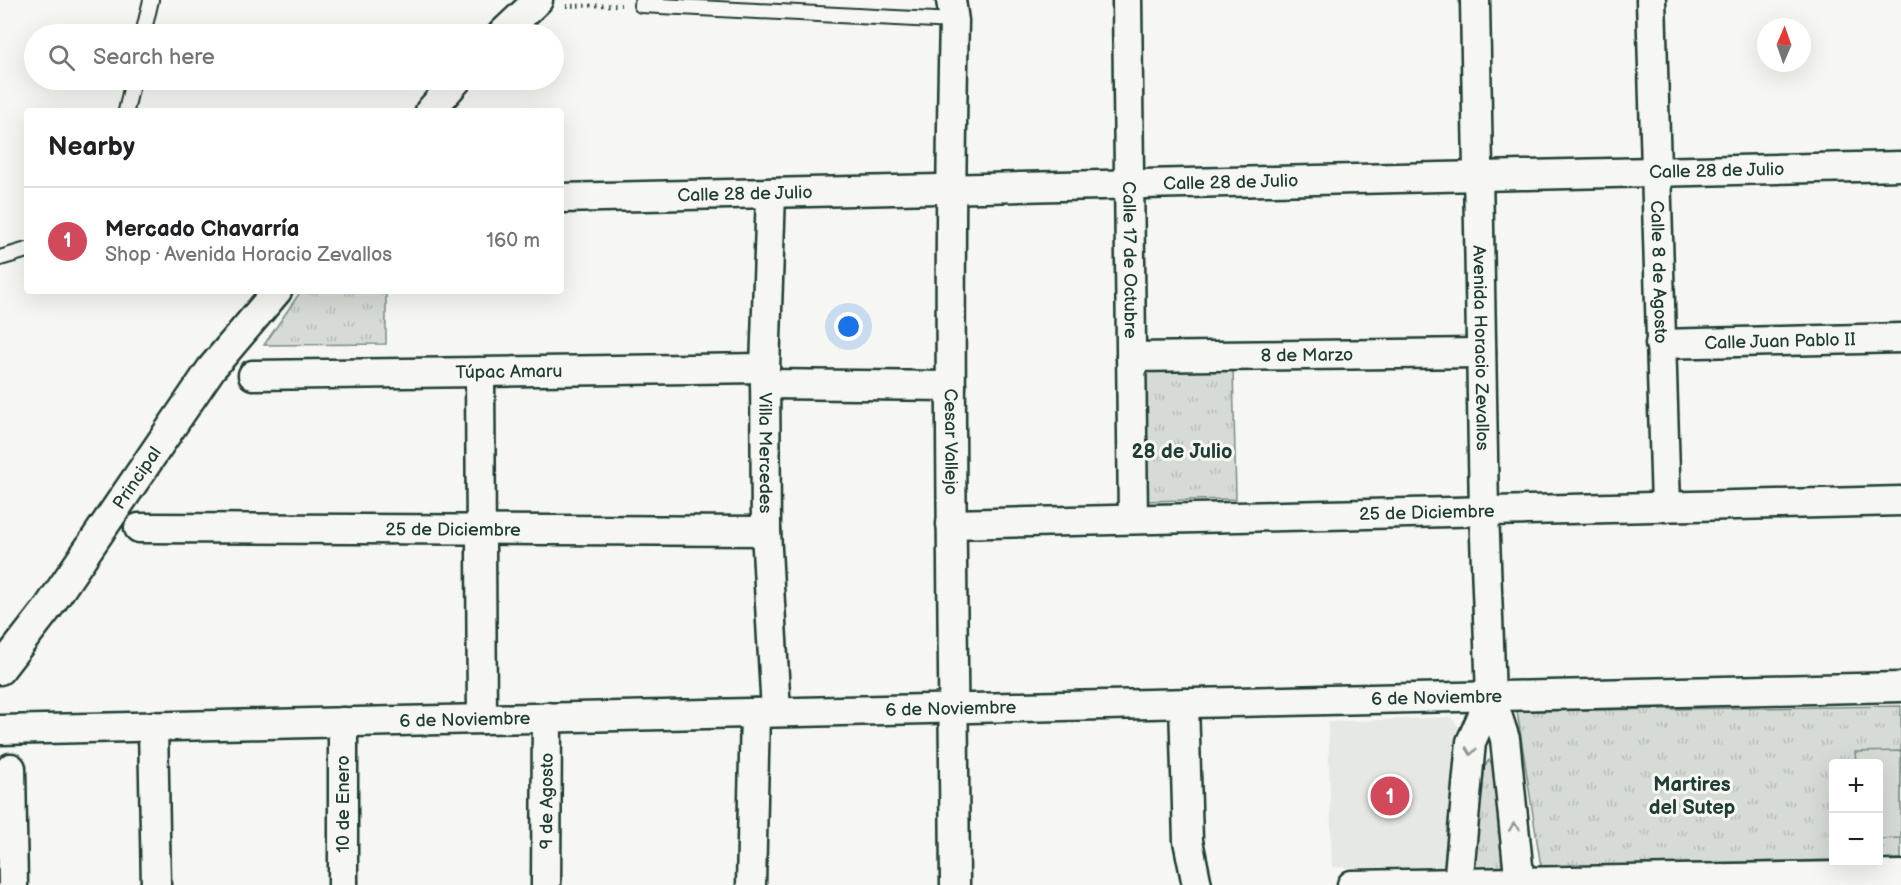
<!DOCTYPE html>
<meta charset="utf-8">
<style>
body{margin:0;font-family:"Balsamiq Sans",sans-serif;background:#f6f6f6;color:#202124}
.controls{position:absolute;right:18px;bottom:18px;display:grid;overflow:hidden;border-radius:6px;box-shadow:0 6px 24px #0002}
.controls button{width:54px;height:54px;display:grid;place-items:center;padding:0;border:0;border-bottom:2px solid #e0e0e0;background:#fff;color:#202124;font:30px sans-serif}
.compass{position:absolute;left:1757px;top:18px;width:54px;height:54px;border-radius:50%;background:#fff;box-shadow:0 6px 24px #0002;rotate:2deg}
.you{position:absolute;left:849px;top:327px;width:21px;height:21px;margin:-15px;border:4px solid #fff;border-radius:50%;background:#1a73e8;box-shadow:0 0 0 9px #1a73e833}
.badge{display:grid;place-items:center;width:39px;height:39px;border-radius:50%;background:#d1495b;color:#fff;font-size:20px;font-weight:700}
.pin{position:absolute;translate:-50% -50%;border:3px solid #fff;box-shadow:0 2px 6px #0006}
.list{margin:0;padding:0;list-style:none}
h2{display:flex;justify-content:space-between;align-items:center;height:78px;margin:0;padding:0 24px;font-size:26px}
h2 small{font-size:20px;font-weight:400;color:#757577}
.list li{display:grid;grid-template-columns:39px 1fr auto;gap:18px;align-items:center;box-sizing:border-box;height:108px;padding:0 24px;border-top:2px solid #e0e0e0}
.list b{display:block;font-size:22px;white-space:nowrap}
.list p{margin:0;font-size:20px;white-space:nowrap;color:#757577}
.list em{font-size:20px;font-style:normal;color:#757577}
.icon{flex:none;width:33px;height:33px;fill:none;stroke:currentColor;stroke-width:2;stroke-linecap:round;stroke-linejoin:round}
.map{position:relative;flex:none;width:1901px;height:885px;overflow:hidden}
.search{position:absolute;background:#fff;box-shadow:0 6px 24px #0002;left:24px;top:24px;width:540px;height:66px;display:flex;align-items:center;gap:15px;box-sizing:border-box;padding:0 21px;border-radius:33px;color:#757577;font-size:22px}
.panel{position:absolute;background:#fff;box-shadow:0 6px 24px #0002;left:24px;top:108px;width:540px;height:186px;border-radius:6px}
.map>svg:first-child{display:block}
</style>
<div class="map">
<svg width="1901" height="885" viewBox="0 0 1901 885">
<defs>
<pattern id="park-tufts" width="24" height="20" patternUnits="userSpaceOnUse" patternTransform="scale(1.5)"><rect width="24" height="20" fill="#d6dbd6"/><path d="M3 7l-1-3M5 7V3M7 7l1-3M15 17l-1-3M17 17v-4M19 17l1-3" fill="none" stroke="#b7bdb8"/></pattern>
</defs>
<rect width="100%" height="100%" fill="#f6f6f2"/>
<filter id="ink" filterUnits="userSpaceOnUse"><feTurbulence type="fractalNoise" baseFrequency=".0167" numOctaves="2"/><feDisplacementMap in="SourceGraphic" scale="12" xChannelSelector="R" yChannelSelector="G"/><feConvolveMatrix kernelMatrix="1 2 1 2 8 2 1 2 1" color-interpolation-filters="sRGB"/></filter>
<g filter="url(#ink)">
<!-- built -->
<polygon fill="#e6e8e4" points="1451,717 1458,726 1444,869 1332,867 1328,722"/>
<!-- park -->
<g fill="url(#park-tufts)" stroke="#7a8c85" stroke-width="1.5">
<polygon points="301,291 386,291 386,344 264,345"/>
<polygon points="1233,368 1236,499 1143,501 1140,371"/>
<polygon points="1901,706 1901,859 1879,860 1878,764 1834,764 1833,860 1541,867 1517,711"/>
<polygon points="1489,760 1498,772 1511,876 1469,875 1480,772"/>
</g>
<!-- pitch -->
<polygon fill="#d6dbd6" stroke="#7a8c85" stroke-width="1.5" points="1901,751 1901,838 1879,839 1878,764 1856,763 1855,752"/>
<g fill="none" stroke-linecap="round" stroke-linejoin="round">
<defs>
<g id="service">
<polyline points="641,5 954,21"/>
<polyline points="143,34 151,0"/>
<polyline points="126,111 133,80"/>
<polyline points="0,258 27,250"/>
</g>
<g id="minor">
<path id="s1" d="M951,0l3,21c-7,288 -1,576 1,864"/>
<path id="s2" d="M1127,0l6,519"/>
<path id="s3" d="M1475,0l9,511 7,185 14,43 15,146"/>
<path id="s4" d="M1651,0l15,507"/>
<polyline points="502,34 538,0"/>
<polyline points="430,111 457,80"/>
<path id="s5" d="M771,193l-6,175 1,163 10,181"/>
<path id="s6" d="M561,198l1340,-32"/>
<path id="s7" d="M1660,344l241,-6"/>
<path id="s8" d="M1131,357l350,-4"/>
<polyline points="480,373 482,719"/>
<path id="s9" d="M253,375l512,-7"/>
<polyline points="765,384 951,386"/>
<path id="s10" d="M951,524l950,-23"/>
<path id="s11" d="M139,528l627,3"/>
<path id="s12" d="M0,670l48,-62 163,-239 66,-78"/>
<polyline points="1184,703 1188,841 1197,885"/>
<polyline points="343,722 343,885"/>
<polyline points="153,726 156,885"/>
<path id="s13" d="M0,730l1901,-43"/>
<polyline points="11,768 13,885"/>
<path id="s14" d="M546,885l1,-168"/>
<polyline points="751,885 755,713"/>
<polyline points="1352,885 1901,875"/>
<polyline points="1458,885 1471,742 1491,696"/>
</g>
</defs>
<!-- service casing -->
<use href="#service" stroke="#1f3d34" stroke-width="18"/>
<!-- minor casing -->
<use href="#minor" stroke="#1f3d34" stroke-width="33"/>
<!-- path -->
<polyline stroke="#1f3d34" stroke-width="4" stroke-dasharray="1.5 4.5" stroke-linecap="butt" points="566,6 621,5"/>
<!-- service -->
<use href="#service" stroke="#f6f6f2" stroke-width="14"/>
<!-- minor -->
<use href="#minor" stroke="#f6f6f2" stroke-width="28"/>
</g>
<!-- one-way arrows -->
<defs><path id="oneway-chevron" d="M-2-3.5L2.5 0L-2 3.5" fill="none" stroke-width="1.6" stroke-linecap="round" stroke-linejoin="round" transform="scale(1.5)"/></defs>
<g stroke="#8a9a93">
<use href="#oneway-chevron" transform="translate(1471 751) rotate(97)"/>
<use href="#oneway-chevron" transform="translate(1514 827) rotate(-96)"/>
</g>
</g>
<g text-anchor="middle" stroke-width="6" stroke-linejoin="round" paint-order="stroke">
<!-- street labels -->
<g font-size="18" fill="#1f3d34" stroke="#f6f6f2">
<text dy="6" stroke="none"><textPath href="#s6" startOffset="1156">Calle 28 de Julio</textPath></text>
<text dy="6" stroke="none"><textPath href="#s6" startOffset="670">Calle 28 de Julio</textPath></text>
<text dy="6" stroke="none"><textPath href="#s6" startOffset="184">Calle 28 de Julio</textPath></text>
<text dy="6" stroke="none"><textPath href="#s2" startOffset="260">Calle 17 de Octubre</textPath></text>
<text dy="6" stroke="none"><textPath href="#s4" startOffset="272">Calle 8 de Agosto</textPath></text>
<text dy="6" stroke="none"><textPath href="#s7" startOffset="120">Calle Juan Pablo II</textPath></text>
<text dy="6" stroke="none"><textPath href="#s3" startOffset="348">Avenida Horacio Zevallos</textPath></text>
<text dy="6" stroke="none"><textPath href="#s8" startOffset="176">8 de Marzo</textPath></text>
<text dy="6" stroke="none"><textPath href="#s9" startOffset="256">Túpac Amaru</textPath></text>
<text dy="6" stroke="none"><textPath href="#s1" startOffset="442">Cesar Vallejo</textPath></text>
<text dy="6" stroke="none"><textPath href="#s5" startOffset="260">Villa Mercedes</textPath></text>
<text dy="6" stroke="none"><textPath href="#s12" startOffset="236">Principal</textPath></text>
<text dy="6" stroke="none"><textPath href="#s10" startOffset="476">25 de Diciembre</textPath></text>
<text dy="6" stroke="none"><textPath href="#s11" startOffset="314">25 de Diciembre</textPath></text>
<text dy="6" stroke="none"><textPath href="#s13" startOffset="1437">6 de Noviembre</textPath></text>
<text dy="6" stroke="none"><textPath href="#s13" startOffset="951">6 de Noviembre</textPath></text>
<text dy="6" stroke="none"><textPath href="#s13" startOffset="465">6 de Noviembre</textPath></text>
<text dy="6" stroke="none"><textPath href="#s14" startOffset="84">9 de Agosto</textPath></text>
<text transform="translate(343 804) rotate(-90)" y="6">10 de Enero</text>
</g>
<!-- neighbourhood labels -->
<g font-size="20" font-weight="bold" fill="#1f3d34" stroke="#f6f6f2">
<text x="1182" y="458">28 de Julio</text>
<text x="1692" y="791">Martires<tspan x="1692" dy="23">del Sutep</tspan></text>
</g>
</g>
</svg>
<div class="controls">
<button>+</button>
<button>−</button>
</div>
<svg class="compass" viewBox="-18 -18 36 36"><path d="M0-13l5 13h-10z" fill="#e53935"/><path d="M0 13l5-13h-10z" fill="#757577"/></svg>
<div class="you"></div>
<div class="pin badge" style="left:1390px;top:796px">1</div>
<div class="search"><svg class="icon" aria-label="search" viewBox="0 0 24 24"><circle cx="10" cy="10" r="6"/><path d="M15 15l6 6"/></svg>Search here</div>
<section class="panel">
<h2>Nearby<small></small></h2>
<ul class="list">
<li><span class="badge">1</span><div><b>Mercado Chavarría</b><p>Shop · Avenida Horacio Zevallos</p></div><em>160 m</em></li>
</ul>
</section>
</div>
